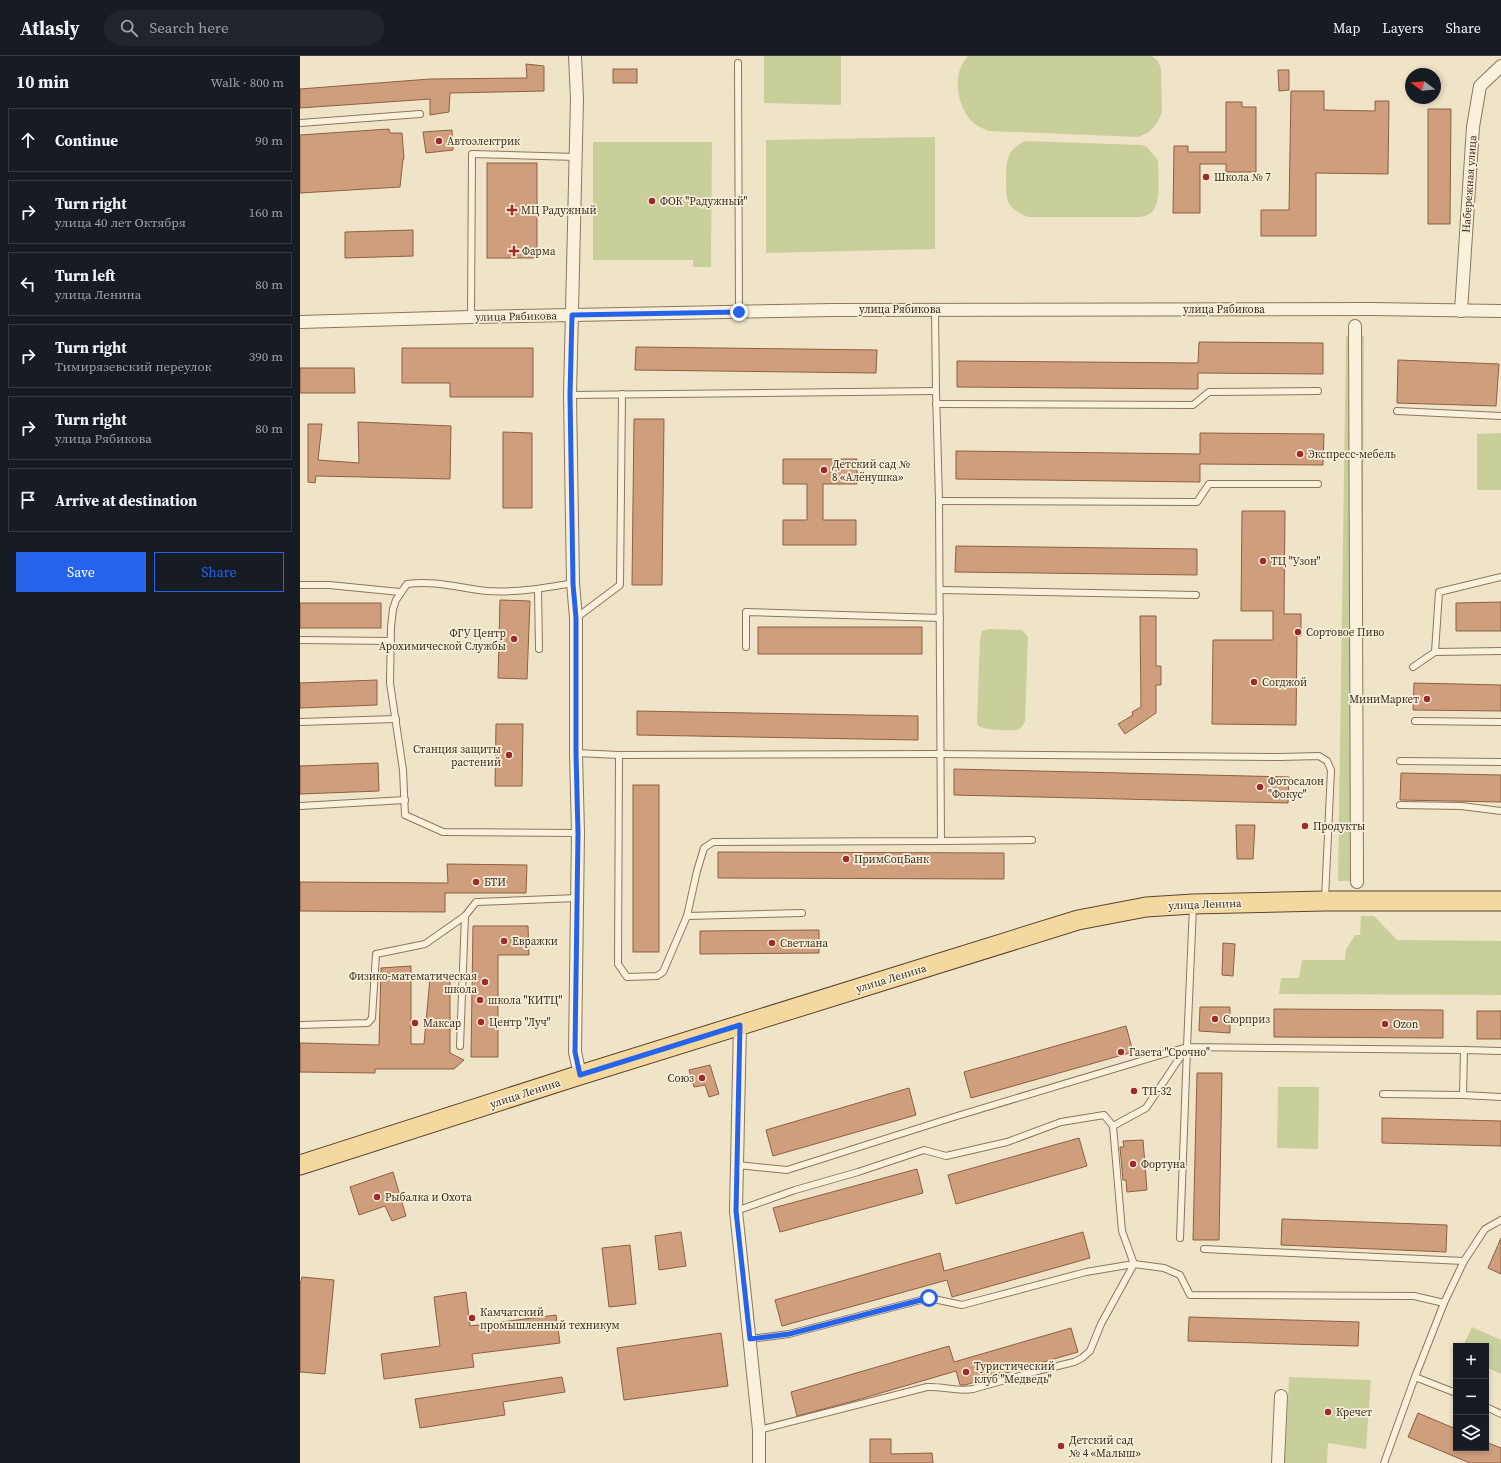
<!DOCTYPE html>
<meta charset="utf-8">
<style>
body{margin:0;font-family:"Source Serif 4",serif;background:#20242c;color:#f1f3f6}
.controls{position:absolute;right:12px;bottom:12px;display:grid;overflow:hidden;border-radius:0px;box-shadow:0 2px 6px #0003}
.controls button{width:36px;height:36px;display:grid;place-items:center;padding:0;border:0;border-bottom:1px solid #363941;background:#171b24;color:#f1f3f6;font:20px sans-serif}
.compass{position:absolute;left:1105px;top:12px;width:36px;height:36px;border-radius:50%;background:#171b24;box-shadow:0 2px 6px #0003;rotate:286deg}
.stop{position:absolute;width:12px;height:12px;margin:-9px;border:3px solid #2563eb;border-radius:50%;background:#fff}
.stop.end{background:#2563eb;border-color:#fff;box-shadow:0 1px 4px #0008}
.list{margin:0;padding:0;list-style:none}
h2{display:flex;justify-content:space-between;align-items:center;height:52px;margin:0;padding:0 16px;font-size:17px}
h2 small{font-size:13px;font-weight:400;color:#9ea1a6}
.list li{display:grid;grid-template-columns:26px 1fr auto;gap:12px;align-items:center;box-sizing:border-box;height:64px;margin:0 8px 8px;padding:0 8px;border:1px solid #363941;border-radius:0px}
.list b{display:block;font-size:15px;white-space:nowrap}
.list p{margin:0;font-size:13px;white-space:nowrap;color:#9ea1a6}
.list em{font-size:13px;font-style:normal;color:#9ea1a6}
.actions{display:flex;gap:8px;padding:12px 16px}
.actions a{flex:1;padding:9px 0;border:1px solid #2563eb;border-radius:0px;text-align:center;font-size:14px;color:#2563eb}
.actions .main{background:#2563eb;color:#fff}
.icon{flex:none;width:22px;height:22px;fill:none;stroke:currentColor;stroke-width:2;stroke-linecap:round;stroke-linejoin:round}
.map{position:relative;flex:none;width:1201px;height:1407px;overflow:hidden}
header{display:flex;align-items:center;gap:24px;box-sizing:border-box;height:56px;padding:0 20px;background:#171b24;border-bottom:1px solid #363941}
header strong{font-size:19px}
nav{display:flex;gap:22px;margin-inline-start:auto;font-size:14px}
.search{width:280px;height:36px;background:#20242c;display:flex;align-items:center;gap:10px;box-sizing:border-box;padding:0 14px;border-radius:22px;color:#9ea1a6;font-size:15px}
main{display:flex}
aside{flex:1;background:#171b24}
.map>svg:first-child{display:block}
</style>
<header>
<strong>Atlasly</strong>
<div class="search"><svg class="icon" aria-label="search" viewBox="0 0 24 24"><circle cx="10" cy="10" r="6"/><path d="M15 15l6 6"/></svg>Search here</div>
<nav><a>Map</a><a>Layers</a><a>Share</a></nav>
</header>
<main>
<aside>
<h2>10 min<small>Walk · 800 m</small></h2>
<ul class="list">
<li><svg class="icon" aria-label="ahead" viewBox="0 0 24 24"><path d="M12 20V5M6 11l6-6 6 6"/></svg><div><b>Continue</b></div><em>90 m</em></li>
<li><svg class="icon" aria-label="right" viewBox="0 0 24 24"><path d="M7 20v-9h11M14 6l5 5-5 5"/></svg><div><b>Turn right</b><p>улица 40 лет Октября</p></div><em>160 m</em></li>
<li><svg class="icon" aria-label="left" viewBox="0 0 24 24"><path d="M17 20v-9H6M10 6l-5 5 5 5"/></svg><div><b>Turn left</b><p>улица Ленина</p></div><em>80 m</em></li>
<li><svg class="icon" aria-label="right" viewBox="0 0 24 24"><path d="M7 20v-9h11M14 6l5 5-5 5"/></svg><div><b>Turn right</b><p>Тимирязевский переулок</p></div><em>390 m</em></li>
<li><svg class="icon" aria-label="right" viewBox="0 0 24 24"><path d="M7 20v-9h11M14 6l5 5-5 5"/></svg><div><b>Turn right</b><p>улица Рябикова</p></div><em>80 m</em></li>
<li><svg class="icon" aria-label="arrive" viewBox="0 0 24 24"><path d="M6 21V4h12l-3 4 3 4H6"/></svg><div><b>Arrive at destination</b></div></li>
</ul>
<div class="actions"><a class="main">Save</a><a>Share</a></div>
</aside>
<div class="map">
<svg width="1201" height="1407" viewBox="0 0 1201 1407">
<rect width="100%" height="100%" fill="#f0e4c8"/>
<!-- green -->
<g fill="#c9cf9b">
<polygon points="464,0 541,0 541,49 464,47"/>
<path d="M668,0h184l6,5 3,8 1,43 -5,11 -8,9 -11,5 -150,-6c-5,-3 -12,-5 -16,-9 -15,-16 -21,-49 -4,-66z"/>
<polygon points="635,81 635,193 466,197 466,84"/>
<path d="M726,85l116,4 5,2 11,13c0,13 4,45 -7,53 -3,2 -7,3 -10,4h-113c-6,-3 -14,-6 -18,-12 -4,-6 -4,-14 -4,-21 0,-20 -1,-35 20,-43z"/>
<polygon points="293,86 412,86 411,211 393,211 393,204 293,204"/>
<polygon points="1046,280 1064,280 1061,825 1038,825"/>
<polygon points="1201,377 1201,434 1177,434 1177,378"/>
<path d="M689,573l33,1 6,7 -3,84c-2,4 -3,6 -6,8 -7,3 -34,1 -41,-3l-1,-3 3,-83 2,-9z"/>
<polygon points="1061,860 1074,860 1097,884 1201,885 1201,939 979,938 981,922 999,922 1002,904 1045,904 1046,894 1055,879 1060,879"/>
<polygon points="978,1031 1019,1031 1018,1093 977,1092"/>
<polygon points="1172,1271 1201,1284 1201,1318 1186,1311 1186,1290 1163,1290"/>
<polygon points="989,1321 1071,1324 1066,1393 1028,1387 1027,1407 985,1407"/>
</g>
<!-- building -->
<g fill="#cf9f7d" stroke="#8d5f41">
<polygon points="226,8 244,10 244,35 150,37 149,56 130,59 130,43 0,52 0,33 130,23 227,22"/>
<rect x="313" y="13" width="24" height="14"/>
<polygon points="978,14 989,14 989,34 979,35"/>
<polygon points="991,35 1024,35 1024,54 1075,55 1075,45 1089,45 1088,118 1016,117 1016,180 961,180 961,154 989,154"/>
<polygon points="926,46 942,46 942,51 956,51 956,116 926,116 926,108 900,108 900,157 873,157 874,90 888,90 888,96 926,96"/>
<polygon points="1128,53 1151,53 1150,168 1128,168"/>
<polygon points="89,73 90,77 102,77 104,103 103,103 100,131 0,137 0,79"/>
<polygon points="152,74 153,94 126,97 123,76"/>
<rect x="187" y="107" width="50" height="95"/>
<polygon points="113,174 113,200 45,202 45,176"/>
<polygon points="899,286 1023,287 1023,318 898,317 898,333 657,331 657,305 898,307"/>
<polygon points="336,291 577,294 576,317 335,314"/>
<polygon points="102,292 233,292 233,341 150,341 150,327 102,327"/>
<polygon points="1098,304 1199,308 1196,350 1097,347"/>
<polygon points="0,312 54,312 55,337 0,337"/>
<polygon points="334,363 364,363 362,529 332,529"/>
<polygon points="58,366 151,370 150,423 16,420 15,427 8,426 8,368 22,368 18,404 59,407"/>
<polygon points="203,376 232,377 232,452 203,452"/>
<polygon points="900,377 1024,378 1023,409 900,408 900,426 656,423 656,395 900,398"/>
<polygon points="483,403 557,403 557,428 523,428 523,464 556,464 556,489 483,489 483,464 507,464 507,428 483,428"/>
<polygon points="942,455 985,455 984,558 1001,558 1001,580 997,580 996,669 912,668 913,584 973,584 973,555 941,555"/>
<polygon points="656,490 897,493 897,519 655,516"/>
<polygon points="200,544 230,545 227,623 198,622"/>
<polygon points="1201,546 1201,575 1156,575 1156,547"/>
<rect x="0" y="547" width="81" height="25"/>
<polygon points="840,560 856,560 856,610 861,610 861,629 856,629 856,657 825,678 818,668 833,659 832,656 841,651"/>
<rect x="458" y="571" width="164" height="27"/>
<polygon points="77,624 77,649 0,652 0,627"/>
<polygon points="1114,627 1201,629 1201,655 1113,654"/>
<polygon points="337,655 618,660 618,684 337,679"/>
<polygon points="196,668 223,668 222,730 195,730"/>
<polygon points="78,707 79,735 0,738 0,710"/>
<polygon points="654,713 989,721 988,747 654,739"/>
<polygon points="1101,717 1201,719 1201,746 1100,744"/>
<rect x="333" y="729" width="26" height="167"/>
<polygon points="936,769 955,769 953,803 937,803"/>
<polygon points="418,796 704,797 704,823 418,822"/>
<polygon points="147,808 227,809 226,837 145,837 145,856 0,855 0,826 148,827"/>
<polygon points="173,870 228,870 229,899 198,899 198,1001 171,1001"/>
<polygon points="519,874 519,897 400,898 400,875"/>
<polygon points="923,887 935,888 933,920 922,919"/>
<polygon points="111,910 111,988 124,988 130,922 150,924 150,997 164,1004 154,1013 75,1013 75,1017 0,1016 0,987 79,989 81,912"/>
<polygon points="900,951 930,951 930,977 899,975"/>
<polygon points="974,953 1143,954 1143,982 974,981"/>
<rect x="1177" y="955" width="24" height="28"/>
<polygon points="826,970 833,996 671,1042 664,1016"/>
<polygon points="410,1009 419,1038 409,1041 405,1029 394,1031 389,1014"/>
<polygon points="897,1017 922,1017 919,1184 893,1184"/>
<polygon points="609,1032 616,1059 473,1100 466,1074"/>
<polygon points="1082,1062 1201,1065 1201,1090 1082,1087"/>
<polygon points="779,1082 787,1110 656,1148 648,1119"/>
<polygon points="843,1084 847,1134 827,1136 826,1124 823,1124 820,1091 824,1091 823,1085"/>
<polygon points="617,1113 623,1137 480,1176 473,1152"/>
<polygon points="93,1116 106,1160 92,1165 85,1150 59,1159 50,1131"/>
<polygon points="982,1163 1147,1169 1146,1196 981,1189"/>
<polygon points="381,1176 386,1210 359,1214 355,1180"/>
<polygon points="783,1176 790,1202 652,1241 647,1224 482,1270 475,1244 640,1197 644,1215"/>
<polygon points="1201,1182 1201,1218 1188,1212"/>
<polygon points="330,1189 336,1248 309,1251 302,1192"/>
<polygon points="2,1221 34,1224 25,1318 0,1316 0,1229"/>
<polygon points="166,1236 170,1270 256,1259 260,1287 172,1298 174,1311 84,1323 81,1298 140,1290 134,1241"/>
<polygon points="889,1261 1059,1266 1058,1290 888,1285"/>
<polygon points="771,1272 778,1296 665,1329 660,1329 656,1315 557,1344 497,1360 491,1336 649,1290 654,1306"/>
<polygon points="421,1277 428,1330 324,1344 317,1292"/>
<polygon points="262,1321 265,1336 203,1346 205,1359 120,1372 115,1343"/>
<polygon points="1118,1357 1156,1373 1156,1392 1186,1392 1186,1386 1201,1392 1201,1407 1170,1407 1108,1381"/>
<polygon points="570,1383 591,1383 591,1398 632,1397 633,1407 570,1407"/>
</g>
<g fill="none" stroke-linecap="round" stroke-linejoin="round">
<defs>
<g id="lane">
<polyline points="438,7 439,256"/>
<polyline points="0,67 120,58"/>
<polyline points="171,261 172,98 276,101"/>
<polyline points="270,339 636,335"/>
<polyline points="636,348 893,349 909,336 1018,335"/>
<polyline points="1097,355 1201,360"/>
<polyline points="639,445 897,446 909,428 1018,428"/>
<path d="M273,527c-29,5 -57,10 -86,8 -27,-3 -53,-11 -80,-7l-11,16 -3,9 -2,18 -1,56 13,87 2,45 38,17 135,1"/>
<polyline points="0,529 29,529 100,536"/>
<polyline points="238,533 239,593"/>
<polyline points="640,534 896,539"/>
<polyline points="276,562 320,529 322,338"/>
<polyline points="0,584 91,585"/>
<polyline points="446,591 446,556 640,562"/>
<polyline points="1135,596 1139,536 1201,521"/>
<polyline points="1113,611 1135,596 1201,595"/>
<polyline points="1115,665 1201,666"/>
<polyline points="0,666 96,663"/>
<polyline points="276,697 319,699 640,698 979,701 1019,700 1027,705 1031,714 1025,843"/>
<polyline points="319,699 318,908 327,921 357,920 363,916 387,860 397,815 404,792 413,786 641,785 639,445 636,335 635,253"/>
<polyline points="1100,705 1201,706"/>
<polyline points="1100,749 1161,750 1201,755"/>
<polyline points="0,750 105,744"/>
<polyline points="641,785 732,784"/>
<polyline points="893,850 887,991 1164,994"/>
<polyline points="387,860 502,857"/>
<polyline points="0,969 68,967 72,962 76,898 125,888 165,860"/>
<polyline points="160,990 165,860 176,846 277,842"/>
<polyline points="1201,995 1164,994 1163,1039 1201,1041"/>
<polyline points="1083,1038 1163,1039"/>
<polyline points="437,1109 487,1114 657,1060 887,991"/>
<polyline points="436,1155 495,1134 558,1116 624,1094 646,1100 707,1086 761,1066 804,1059 813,1070"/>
<polyline points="880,1182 887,992"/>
<polyline points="904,1193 1164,1205"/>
<polyline points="450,1283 489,1278 629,1242 662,1249 786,1216 834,1208 864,1212 880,1219 890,1239 1114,1240 1144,1247"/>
<polyline points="1115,1321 1144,1247 1164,1205 1185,1173 1201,1164"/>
<polyline points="1186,1351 1201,1358"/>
<path d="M459,1374l168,-43c16,-1 30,5 46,2l64,-18 37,-9 8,-4 8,-7 11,-27 33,-60 -12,-33 -9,-105 33,-18 41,-61"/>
<polyline points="1084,1407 1115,1321 1156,1337"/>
</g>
<g id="street">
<polyline points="275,0 277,43 270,339 273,527 276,562 276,697 278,777 275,996 280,1019"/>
<polyline points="1161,255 1173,71 1180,30 1201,10"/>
<polyline points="0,266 171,261 533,254 1071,253 1201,255"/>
<polyline points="1055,270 1057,826"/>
<polyline points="440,969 436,1155 459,1374 459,1407"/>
<polyline points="978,1407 981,1340"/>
</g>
<polyline id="primary" points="0,1109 280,1019 778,864 846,851 893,848 1025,845 1201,845"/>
</defs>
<!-- lane casing -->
<use href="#lane" stroke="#8d765c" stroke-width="8"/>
<!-- street casing -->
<use href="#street" stroke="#8d765c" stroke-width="14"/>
<!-- primary casing -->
<use href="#primary" stroke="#5b4430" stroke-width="21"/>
<!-- lane -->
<use href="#lane" stroke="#faf1dc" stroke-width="6"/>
<!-- street -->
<use href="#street" stroke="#faf1dc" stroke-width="12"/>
<!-- primary -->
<use href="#primary" stroke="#f3d9a0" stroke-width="19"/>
</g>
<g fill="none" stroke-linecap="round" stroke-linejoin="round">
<!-- route -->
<polyline stroke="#2563eb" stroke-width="5" points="439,256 272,259 270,339 273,528 276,562 276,697 278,777 275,996 280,1019 440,969 436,1155 450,1283 489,1278 629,1242"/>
</g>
<!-- markers -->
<g fill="#9e2a2b" stroke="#f7eed8" stroke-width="1.5">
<circle cx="139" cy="85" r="4"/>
<circle cx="906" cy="121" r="4"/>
<circle cx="352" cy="145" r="4"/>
<path d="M210 148h4v4h4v4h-4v4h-4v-4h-4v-4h4z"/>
<path d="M212 189h4v4h4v4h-4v4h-4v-4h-4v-4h4z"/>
<circle cx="1000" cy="398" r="4"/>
<circle cx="524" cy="414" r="4"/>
<circle cx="963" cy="505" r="4"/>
<circle cx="998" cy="576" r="4"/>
<circle cx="214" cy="583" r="4"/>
<circle cx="954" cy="626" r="4"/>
<circle cx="1127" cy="643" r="4"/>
<circle cx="209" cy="699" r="4"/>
<circle cx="960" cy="731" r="4"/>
<circle cx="1005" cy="770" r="4"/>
<circle cx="546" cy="803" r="4"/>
<circle cx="176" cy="826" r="4"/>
<circle cx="204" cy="885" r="4"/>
<circle cx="472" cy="887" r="4"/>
<circle cx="185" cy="926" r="4"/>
<circle cx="180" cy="944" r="4"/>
<circle cx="915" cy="963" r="4"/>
<circle cx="181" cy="966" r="4"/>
<circle cx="115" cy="967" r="4"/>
<circle cx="1085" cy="968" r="4"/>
<circle cx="821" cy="996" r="4"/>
<circle cx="402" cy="1022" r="4"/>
<circle cx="834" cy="1035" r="4"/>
<circle cx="833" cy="1108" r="4"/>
<circle cx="77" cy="1141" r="4"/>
<circle cx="172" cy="1262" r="4"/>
<circle cx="666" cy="1316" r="4"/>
<circle cx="1028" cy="1356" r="4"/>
<circle cx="761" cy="1390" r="4"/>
</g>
<g text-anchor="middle" stroke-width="3.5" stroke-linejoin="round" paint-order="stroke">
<!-- poi labels -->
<g font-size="11" fill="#3d2e20" stroke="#f7eed8" text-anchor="start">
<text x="147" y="89">Автоэлектрик</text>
<text x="914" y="125">Школа № 7</text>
<text x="360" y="149">ФОК "Радужный"</text>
<text x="221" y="158">МЦ Радужный</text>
<text x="222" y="199">Фарма</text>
<text x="1008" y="402">Экспресс-мебель</text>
<text x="532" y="412">Детский сад №<tspan x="532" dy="13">8 «Алёнушка»</tspan></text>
<text x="971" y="509">ТЦ "Узон"</text>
<text x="1006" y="580">Сортовое Пиво</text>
<text x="206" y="581" text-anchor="end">ФГУ Центр<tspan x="206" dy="13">Арохимической Службы</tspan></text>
<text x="962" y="630">Согджой</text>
<text x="1119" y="647" text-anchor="end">МиниМаркет</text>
<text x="201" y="697" text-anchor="end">Станция защиты<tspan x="201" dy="13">растений</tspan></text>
<text x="968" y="729">Фотосалон<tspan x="968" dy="13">"Фокус"</tspan></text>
<text x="1013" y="774">Продукты</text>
<text x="554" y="807">ПримСоцБанк</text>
<text x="184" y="830">БТИ</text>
<text x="212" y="889">Евражки</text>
<text x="480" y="891">Светлана</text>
<text x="177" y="924" text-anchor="end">Физико-математическая<tspan x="177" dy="13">школа</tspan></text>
<text x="188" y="948">школа "КИТЦ"</text>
<text x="923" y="967">Сюрприз</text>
<text x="189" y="970">Центр "Луч"</text>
<text x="123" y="971">Максар</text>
<text x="1093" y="972">Ozon</text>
<text x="829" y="1000">Газета "Срочно"</text>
<text x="394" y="1026" text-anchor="end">Союз</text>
<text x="842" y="1039">ТП-32</text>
<text x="841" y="1112">Фортуна</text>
<text x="85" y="1145">Рыбалка и Охота</text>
<text x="180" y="1260">Камчатский<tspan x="180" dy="13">промышленный техникум</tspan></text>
<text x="674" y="1314">Туристический<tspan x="674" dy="13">клуб "Медведь"</tspan></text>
<text x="1036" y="1360">Кречет</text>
<text x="769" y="1388">Детский сад<tspan x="769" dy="13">№ 4 «Малыш»</tspan></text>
</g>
<!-- street labels -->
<g font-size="11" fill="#3d2e20" stroke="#f7eed8">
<text transform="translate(1169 128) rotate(-86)" y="4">Набережная улица</text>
<text x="600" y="257">улица Рябикова</text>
<text x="924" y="257">улица Рябикова</text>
<text transform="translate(216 260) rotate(-1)" y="4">улица Рябикова</text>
<text transform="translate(905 848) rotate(-2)" y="4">улица Ленина</text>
<text transform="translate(591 922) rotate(-17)" y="4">улица Ленина</text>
<text transform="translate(225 1037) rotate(-18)" y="4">улица Ленина</text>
</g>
</g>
</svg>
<div class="controls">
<button>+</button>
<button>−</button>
<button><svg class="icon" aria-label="layers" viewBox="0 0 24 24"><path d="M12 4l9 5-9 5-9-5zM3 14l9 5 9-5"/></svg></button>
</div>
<svg class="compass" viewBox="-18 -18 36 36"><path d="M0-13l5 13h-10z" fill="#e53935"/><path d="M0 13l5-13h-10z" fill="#9ea1a6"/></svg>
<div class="stop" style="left:629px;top:1242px"></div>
<div class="stop end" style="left:439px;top:256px"></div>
</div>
</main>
